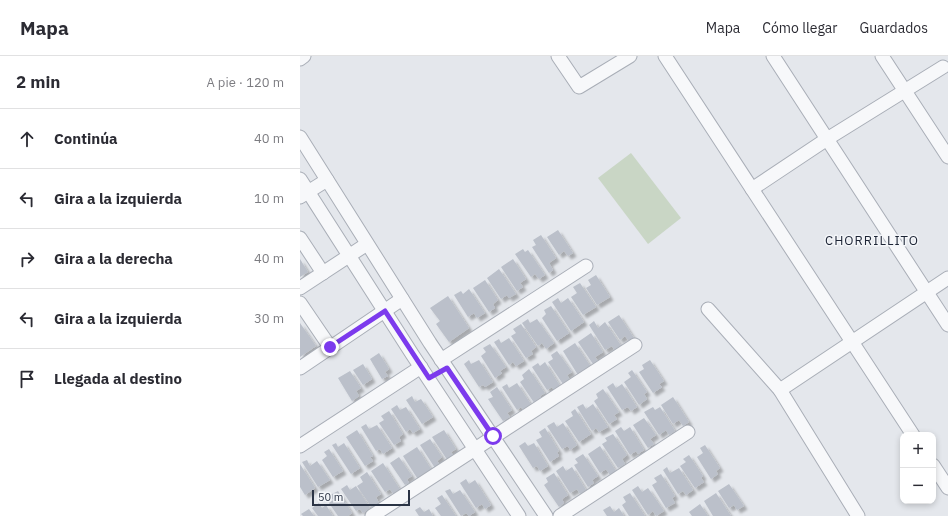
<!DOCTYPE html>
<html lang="es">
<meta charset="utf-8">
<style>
body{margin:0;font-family:"IBM Plex Sans",sans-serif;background:#f7f7f7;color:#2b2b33}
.controls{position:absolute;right:12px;bottom:12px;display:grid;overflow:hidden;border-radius:8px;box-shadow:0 2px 6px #0003}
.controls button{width:36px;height:36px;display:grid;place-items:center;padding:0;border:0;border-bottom:1px solid #e1e1e2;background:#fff;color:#2b2b33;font:20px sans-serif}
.scale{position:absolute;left:12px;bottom:10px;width:98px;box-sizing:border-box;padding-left:4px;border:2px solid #2b3445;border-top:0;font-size:11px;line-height:14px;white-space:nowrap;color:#2b3445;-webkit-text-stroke:3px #f4f6f9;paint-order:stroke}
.stop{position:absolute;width:12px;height:12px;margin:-9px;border:3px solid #7c3aed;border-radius:50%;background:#fff}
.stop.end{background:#7c3aed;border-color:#fff;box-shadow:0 1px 4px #0008}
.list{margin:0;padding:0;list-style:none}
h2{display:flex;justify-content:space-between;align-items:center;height:52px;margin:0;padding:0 16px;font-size:17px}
h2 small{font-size:13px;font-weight:400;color:#7c7c81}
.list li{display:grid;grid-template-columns:26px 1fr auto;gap:12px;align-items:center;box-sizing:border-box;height:60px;padding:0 16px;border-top:1px solid #e1e1e2}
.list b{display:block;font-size:15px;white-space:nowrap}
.list em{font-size:13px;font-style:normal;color:#7c7c81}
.icon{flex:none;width:22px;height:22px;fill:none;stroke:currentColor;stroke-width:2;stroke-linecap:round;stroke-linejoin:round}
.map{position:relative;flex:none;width:648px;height:460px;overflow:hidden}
header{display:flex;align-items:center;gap:24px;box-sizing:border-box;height:56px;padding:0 20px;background:#fff;border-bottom:1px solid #e1e1e2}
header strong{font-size:19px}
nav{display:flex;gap:22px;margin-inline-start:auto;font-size:14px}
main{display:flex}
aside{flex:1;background:#fff}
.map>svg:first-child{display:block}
</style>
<header>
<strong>Mapa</strong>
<nav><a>Mapa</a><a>Cómo llegar</a><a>Guardados</a></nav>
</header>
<main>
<aside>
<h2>2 min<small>A pie · 120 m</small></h2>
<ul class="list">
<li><svg class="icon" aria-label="ahead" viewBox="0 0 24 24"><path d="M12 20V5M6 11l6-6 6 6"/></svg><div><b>Continúa</b></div><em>40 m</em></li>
<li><svg class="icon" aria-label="left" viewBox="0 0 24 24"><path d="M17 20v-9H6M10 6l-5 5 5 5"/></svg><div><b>Gira a la izquierda</b></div><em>10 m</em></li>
<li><svg class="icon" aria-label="right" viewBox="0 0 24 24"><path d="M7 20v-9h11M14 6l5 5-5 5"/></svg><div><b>Gira a la derecha</b></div><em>40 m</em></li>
<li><svg class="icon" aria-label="left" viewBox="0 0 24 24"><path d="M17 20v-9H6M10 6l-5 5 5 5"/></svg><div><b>Gira a la izquierda</b></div><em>30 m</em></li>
<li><svg class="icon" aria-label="arrive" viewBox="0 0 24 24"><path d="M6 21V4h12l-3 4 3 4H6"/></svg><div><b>Llegada al destino</b></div></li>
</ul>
</aside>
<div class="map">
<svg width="648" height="460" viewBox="0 0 648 460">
<defs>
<filter id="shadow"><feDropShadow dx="3.5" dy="3.5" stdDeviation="1" flood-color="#0004"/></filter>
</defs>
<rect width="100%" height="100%" fill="#e4e7ec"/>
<!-- green -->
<polygon fill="#c9d6c5" points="331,97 381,162 348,188 298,122"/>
<!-- building -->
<g fill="#bbc0ca" filter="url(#shadow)">
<polygon points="258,174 273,197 268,200 264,195 259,199 247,181"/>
<polygon points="241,179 256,202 249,207 253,214 249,217 232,191 236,189 233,184"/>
<polygon points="223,193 225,196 228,194 245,219 239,223 235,218 231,221 215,198"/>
<polygon points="0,203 8,216 0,221"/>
<polygon points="213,203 226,223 220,227 223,231 217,235 201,211"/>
<polygon points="199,213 216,238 209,242 207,239 201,243 187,222"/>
<polygon points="296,219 310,241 297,249 286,232 291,229 288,224"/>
<polygon points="185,224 198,244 193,248 195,252 189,256 173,232"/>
<polygon points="280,227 296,251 283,259 271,241 277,237 273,231"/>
<polygon points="169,233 185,257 177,262 174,257 168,261 154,239 161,235 163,238"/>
<polygon points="148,240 169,272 149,286 136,268 140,265 130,252"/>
<polygon points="258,242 261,247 268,242 284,266 271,275 252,246"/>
<polygon points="251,250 269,277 257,285 242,262 246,258 244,254"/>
<polygon points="319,259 334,282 329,285 325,280 320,284 308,266"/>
<polygon points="228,263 230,267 237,263 254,287 246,293 242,287 238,290 222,267"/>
<polygon points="294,265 298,272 305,266 322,291 315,295 312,290 305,294 289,269"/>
<polygon points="0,267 16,290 0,301"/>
<polygon points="221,268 236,291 231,295 233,298 226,302 211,280 216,277 213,273"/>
<polygon points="291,277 303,296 295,301 298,305 293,308 278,286"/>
<polygon points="209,282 224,305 216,310 213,306 209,309 194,286 199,283 201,287"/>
<polygon points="275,287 291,311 278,319 263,295"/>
<polygon points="190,288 206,311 200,315 202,317 195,322 181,300 186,296 183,292"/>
<polygon points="257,295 272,316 267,319 270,324 263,328 248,306 253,303 251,299"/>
<polygon points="79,297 89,313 85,316 88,320 82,323 70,303"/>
<polygon points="169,304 171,308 179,304 193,326 185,331 183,329 179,331 164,308"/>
<polygon points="350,304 364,325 359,328 362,331 353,337 339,316 344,313 342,309"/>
<polygon points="245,306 260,330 254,334 252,331 247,334 232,311 238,307 240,310"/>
<polygon points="63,308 72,323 63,329 53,314"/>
<polygon points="229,313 245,337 240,340 242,343 235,348 220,326 224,323 222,319"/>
<polygon points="332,314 347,336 344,338 347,343 339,349 324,326 331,321 328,317"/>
<polygon points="50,315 61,332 56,335 59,340 52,345 38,322"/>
<polygon points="217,327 232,350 224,355 221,351 217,354 202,331 207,328 209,332"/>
<polygon points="313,327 316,332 322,328 337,351 331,355 328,351 322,354 307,331"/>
<polygon points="197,331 212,354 207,357 210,361 203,365 188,343 193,341 190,336"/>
<polygon points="303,333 319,356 314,359 317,363 309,368 294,345 298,342 296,338"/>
<polygon points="112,340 115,346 121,343 133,361 122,368 106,344"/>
<polygon points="373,341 389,366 383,370 379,364 373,368 361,349"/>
<polygon points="283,348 286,353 293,348 308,371 299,376 296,372 292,375 277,351"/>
<polygon points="97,349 100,354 106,351 120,373 113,377 110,373 106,376 91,353"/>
<polygon points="353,351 355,354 360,351 375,375 369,379 366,374 359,379 344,356"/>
<polygon points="275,353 291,378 279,386 265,365 273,360 271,356"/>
<polygon points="89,355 103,378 99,381 101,385 94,389 79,367 84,364 81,360"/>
<polygon points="344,362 356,379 350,383 354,388 348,392 333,369"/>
<polygon points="254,366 257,371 263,367 277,389 270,394 268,390 262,393 247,370"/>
<polygon points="66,368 69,373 77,369 92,392 83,398 80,393 76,395 61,371"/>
<polygon points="321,371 324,375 330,371 344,394 338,398 336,395 330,399 315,375"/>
<polygon points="245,372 259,395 257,396 259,400 250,406 236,384 242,381 239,376"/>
<polygon points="57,374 73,400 70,401 73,405 65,410 46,381"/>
<polygon points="144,374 156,393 151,396 154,401 148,405 132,381"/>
<polygon points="313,378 327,399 322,403 325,408 318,412 302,388 307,385 305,382"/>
<polygon points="130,383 142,401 137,405 140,409 135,412 120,389"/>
<polygon points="225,386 228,390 234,387 248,410 240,415 237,410 233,412 219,390"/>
<polygon points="36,387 38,391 44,387 60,412 51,418 32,389"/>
<polygon points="405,389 420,412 416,415 418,418 411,423 397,401 403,397 400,392"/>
<polygon points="300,390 316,415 310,419 306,413 300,417 288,398"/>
<polygon points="117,391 133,416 119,425 103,400"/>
<polygon points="29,393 43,415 33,421 22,404 27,400 24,396"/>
<polygon points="283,398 298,420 292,424 294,427 288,431 274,409 278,407 275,403"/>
<polygon points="389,399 403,420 401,422 404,426 395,432 380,410 386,406 383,403"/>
<polygon points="99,401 112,420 107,423 109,427 105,429 90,407"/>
<polygon points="7,404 10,410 17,405 30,424 18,431 2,406"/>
<polygon points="83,407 101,435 94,439 90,433 85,436 71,415"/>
<polygon points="0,408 15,432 5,439 0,431"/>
<polygon points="263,410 266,415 272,411 286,434 280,438 277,433 270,437 256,415"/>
<polygon points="367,411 370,417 379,412 393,434 386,439 383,435 378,438 363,414"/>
<polygon points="67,416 81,438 76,441 79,447 72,452 57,430 63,426 60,421"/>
<polygon points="254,417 268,439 262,443 264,447 259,451 244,429 248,426 246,422"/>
<polygon points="361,418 375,440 372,442 375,447 366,452 352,429 357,426 354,422"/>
<polygon points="166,423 169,428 175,424 191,449 185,453 182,448 176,452 160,427"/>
<polygon points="429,428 444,450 437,454 434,449 429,452 418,435"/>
<polygon points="47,429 50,434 56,430 70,452 63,457 60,453 56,455 41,433"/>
<polygon points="338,430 342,436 348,432 364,455 356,460 353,455 348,459 332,434"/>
<polygon points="150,433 153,438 160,434 175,456 169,460 166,457 161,460 145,435"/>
<polygon points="38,435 52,457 48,460 38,460 29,447 33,444 30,439"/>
<polygon points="330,437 345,460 329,460 322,449 326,446 323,441"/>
<polygon points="416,437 431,460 413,460 404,445"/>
<polygon points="142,439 156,460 141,460 135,452 141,448 137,442"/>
<polygon points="19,447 22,452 26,449 33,460 18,460 12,452"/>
<polygon points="400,448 408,460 392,460 389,456"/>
<polygon points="310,450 314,456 319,452 324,460 307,460 303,454"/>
<polygon points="120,451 124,456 129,453 133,460 119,460 115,454"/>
<polygon points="9,453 14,460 3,460 1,458"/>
</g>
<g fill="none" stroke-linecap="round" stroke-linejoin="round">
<defs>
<g id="minor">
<polyline points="258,0 279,31 330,0"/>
<polyline points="365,0 613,379"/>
<polyline points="473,0 648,269"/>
<polyline points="582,0 648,101"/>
<polyline points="0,3 4,0"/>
<polyline points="0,81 130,287 246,460"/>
<polyline points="0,123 112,298 219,460"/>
<polyline points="452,133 527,83 643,11"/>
<polyline points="0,141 27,124"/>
<polyline points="0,182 23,217"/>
<polyline points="0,232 67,188"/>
<polyline points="0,247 30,291"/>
<polyline points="408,253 480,334 558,460"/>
<polyline points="141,304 286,210"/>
<polyline points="0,312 102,243"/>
<polyline points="480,334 648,222"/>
<polyline points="0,390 121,311"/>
<polyline points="633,409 648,432"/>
<polyline points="72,460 335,289"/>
<polyline points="260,460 388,376"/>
</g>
</defs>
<!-- minor casing -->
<use href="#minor" stroke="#a9aeb7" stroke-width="15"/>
<!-- minor -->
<use href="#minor" stroke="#f7f8fa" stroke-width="13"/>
</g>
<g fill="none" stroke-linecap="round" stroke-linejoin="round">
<!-- route -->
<polyline stroke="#7c3aed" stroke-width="5" points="30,291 85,255 129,322 147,312 193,380"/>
</g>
<g text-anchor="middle" stroke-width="3" stroke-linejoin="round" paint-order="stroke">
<!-- neighbourhood labels -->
<g font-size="13" letter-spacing="1" fill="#1d2536" stroke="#f4f6f9">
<text x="572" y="189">CHORRILLITO</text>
</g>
</g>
</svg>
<div class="controls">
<button>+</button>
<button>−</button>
</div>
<div class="scale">50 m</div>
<div class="stop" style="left:193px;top:380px"></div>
<div class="stop end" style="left:30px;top:291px"></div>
</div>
</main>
